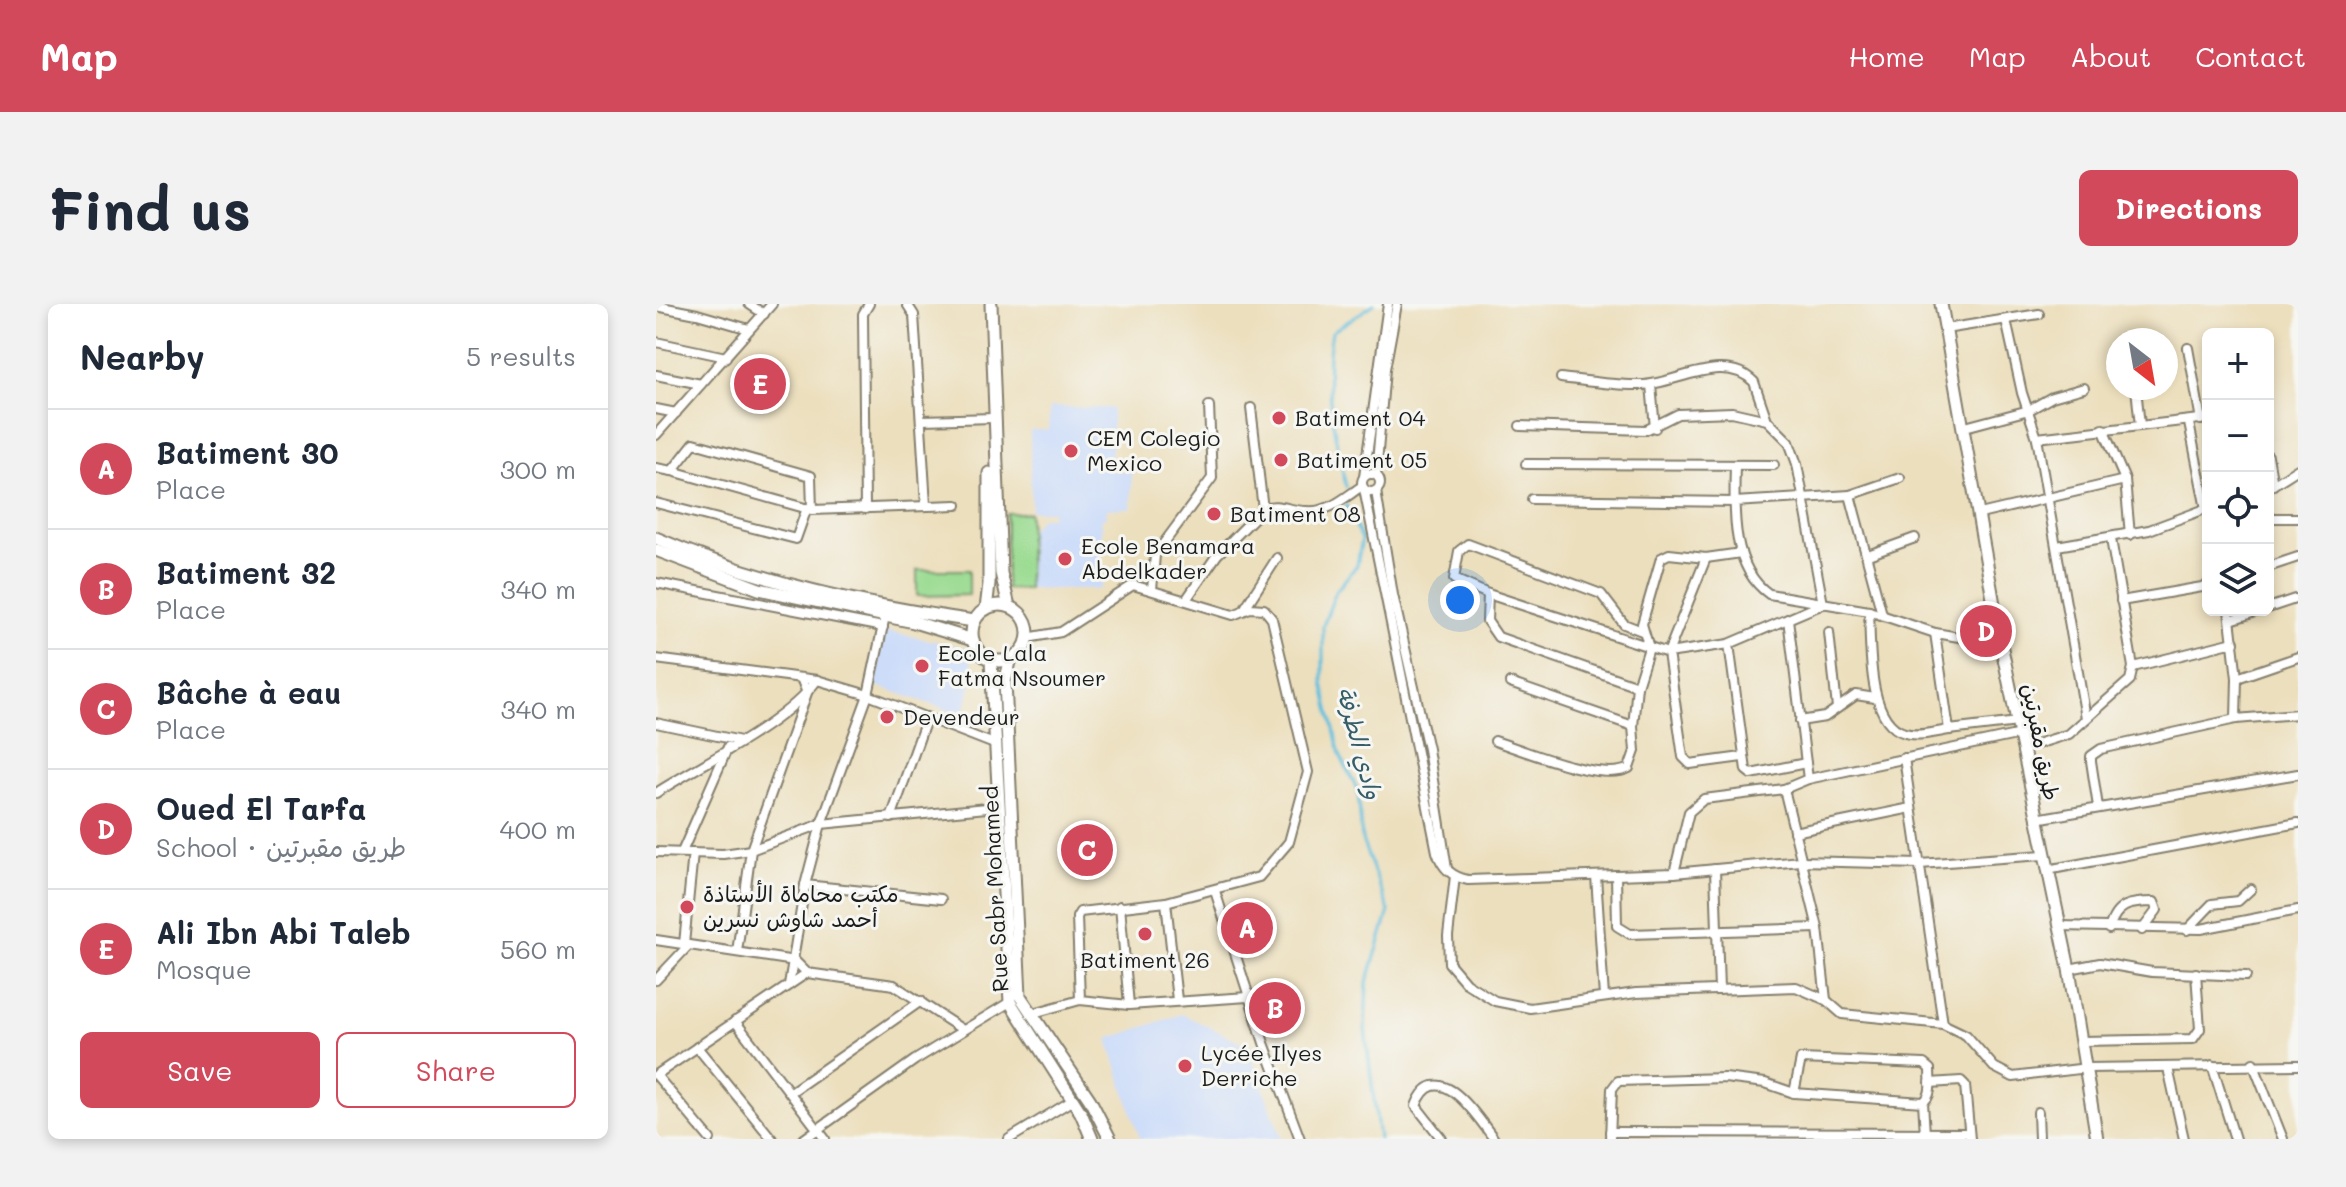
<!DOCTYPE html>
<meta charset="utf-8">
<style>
body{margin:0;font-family:Mali,"Playpen Sans Arabic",sans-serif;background:#f2f2f3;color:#1f2937}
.controls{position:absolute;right:24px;top:24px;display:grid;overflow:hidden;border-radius:12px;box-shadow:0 4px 12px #0003}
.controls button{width:72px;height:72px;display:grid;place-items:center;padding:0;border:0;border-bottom:2px solid #e0e1e3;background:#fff;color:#1f2937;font:40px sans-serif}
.compass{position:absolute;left:1450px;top:24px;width:72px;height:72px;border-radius:50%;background:#fff;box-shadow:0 4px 12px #0003;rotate:149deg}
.you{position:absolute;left:804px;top:296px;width:28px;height:28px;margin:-20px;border:6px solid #fff;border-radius:50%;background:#1a73e8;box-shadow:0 0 0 12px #1a73e833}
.badge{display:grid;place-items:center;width:52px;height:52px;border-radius:50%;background:#d1495b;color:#fff;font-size:26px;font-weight:700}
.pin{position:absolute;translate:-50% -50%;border:4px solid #fff;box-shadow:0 2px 8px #0006}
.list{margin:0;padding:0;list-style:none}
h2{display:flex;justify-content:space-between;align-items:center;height:104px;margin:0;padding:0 32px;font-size:34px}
h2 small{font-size:26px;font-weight:400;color:#747a83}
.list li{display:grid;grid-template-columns:52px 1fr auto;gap:24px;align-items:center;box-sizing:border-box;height:120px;padding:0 32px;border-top:2px solid #e0e1e3}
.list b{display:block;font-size:30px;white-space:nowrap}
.list p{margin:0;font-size:26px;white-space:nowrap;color:#747a83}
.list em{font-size:26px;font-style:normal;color:#747a83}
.actions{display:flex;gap:16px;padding:24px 32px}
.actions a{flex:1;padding:18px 0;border:2px solid #d1495b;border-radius:12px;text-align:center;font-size:28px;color:#d1495b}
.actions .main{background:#d1495b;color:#fff}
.icon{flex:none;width:44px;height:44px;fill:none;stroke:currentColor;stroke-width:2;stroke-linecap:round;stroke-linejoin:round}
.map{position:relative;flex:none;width:1642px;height:835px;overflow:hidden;border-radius:12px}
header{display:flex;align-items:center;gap:48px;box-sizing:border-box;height:112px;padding:0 40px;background:#d1495b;color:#fff}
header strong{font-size:38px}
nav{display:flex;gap:44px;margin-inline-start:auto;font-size:28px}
.intro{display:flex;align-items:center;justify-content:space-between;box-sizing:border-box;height:192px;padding:0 48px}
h1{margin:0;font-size:56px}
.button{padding:20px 36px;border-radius:12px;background:#d1495b;color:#fff;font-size:28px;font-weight:700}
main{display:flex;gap:48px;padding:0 48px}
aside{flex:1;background:#fff;border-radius:12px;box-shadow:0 4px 12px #0003}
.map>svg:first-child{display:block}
</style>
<header>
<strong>Map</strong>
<nav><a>Home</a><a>Map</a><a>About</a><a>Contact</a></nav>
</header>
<div class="intro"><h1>Find us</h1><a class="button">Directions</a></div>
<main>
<aside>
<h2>Nearby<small>5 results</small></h2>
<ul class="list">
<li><span class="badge">A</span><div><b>Batiment 30</b><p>Place</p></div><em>300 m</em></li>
<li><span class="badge">B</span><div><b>Batiment 32</b><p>Place</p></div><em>340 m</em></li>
<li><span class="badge">C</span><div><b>Bâche à eau</b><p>Place</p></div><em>340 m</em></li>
<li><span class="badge">D</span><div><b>Oued El Tarfa</b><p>School · طريق مقبرتين</p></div><em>400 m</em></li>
<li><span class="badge">E</span><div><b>Ali Ibn Abi Taleb</b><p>Mosque</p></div><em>560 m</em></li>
</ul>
<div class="actions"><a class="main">Save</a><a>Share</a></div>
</aside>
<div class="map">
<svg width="1642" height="835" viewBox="0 0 1642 835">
<rect width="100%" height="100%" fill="#f6f6f2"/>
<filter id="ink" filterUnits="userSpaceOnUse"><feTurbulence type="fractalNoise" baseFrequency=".0125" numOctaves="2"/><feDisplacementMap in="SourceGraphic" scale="16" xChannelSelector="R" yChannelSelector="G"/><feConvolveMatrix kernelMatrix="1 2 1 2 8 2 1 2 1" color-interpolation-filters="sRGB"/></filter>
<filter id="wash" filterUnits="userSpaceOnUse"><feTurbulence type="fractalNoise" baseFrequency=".006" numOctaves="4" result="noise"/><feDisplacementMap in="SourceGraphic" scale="32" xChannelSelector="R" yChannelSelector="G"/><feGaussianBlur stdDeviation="1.8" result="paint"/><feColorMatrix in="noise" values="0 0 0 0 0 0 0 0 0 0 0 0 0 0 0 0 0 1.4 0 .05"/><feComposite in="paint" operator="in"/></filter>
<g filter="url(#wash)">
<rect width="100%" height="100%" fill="#ecdfbd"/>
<!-- built -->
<g fill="#cbdbf9">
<polygon points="394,103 456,104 455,167 476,168 475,204 451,205 450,213 446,214 445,285 373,285 374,226 385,213 395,213 396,207 375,207 374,126 392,126"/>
<polygon points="226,326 315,345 316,379 307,411 212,379"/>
<polygon points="526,710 591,741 626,835 484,835 452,735"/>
</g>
<!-- green -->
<g fill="#9bdb92" stroke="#5c7c57" stroke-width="2">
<polygon points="350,209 373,209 372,285 350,285"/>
<polygon points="261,266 313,266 313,291 261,292"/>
</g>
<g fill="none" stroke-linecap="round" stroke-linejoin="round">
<!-- stream -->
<g stroke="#5fbedd" stroke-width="3">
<path d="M690,183c-11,-50 -24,-104 -14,-155l42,-28"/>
<polyline points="690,201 706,235 701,261 680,287 667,322 667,379 684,451 702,487 706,536 733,607 711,679 709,725 723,835"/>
</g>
</g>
</g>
<g filter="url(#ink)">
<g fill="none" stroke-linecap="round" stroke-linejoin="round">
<defs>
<g id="street">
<polyline points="93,0 108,10"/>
<polyline points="251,0 258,11 270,201"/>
<polyline points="0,2 41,10 93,25"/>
<polyline points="1350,16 1366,89 1381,134 1430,414"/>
<polyline points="1289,25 1383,10"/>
<polyline points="0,38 70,53"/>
<polyline points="1532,44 1545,116"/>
<polyline points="0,71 45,80"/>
<path d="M905,74c26,3 54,8 80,7 33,0 83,-34 113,-3l13,38"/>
<polyline points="995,81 999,124"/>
<polyline points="1480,84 1484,122"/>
<polyline points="595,104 607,205"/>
<polyline points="0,105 20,109"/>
<polyline points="266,116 338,114"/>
<polyline points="1533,119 1550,205"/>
<polyline points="864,122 990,126 1022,110 1076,108 1111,116 1133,138 1141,160 1167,300 1073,340 1012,349 832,290 798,275 803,247 812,240 945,290 968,320 986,327"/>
<polyline points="1309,123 1373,106 1396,93 1428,84"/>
<polyline points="1447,125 1469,176 1474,231"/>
<polyline points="0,131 116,0"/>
<polyline points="1381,134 1552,114"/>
<polyline points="1612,152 1617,181"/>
<polyline points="870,160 1118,161"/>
<path d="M1079,161c-1,41 -5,102 34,129l100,17 66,22 66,11"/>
<polyline points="0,164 16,167 38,139 155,172 156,206"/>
<polyline points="16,167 156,206 301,201"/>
<circle cx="715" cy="179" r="9"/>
<polyline points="720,171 729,65 741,0"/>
<polyline points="708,173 732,0"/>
<polyline points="1612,184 1642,165"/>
<path d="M708,185l73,363c5,16 15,25 31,28l206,-7 127,-12 119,3 123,-9"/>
<polyline points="720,187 737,291 772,445 791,565"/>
<polyline points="1194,191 1244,174"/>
<polyline points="876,195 1078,198 1194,191 1226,310"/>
<polyline points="0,199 140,235 151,204"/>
<polyline points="209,205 207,10 213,0"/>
<polyline points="1324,210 1469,176"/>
<polyline points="1612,214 1642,214"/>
<polyline points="1401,242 1493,226 1552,204"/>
<polyline points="1212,251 1259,234"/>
<polyline points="1050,254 1012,349 1027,453 1034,460 1086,453"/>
<polyline points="1612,263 1642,253"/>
<polyline points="0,279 227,323"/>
<polyline points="496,286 499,251 556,174 553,102"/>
<polyline points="832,290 831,317 842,333 981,382"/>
<path d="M530,296l31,-45 46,-46c13,-7 27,2 43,2 23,2 38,-13 56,-25"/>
<polyline points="1465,297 1552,282"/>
<polyline points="1612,304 1639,295"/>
<polyline points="1573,306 1581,374 1580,415"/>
<polyline points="587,307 621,254"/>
<path d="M1213,307c2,32 -3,111 36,122 13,4 31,-1 44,-3l-14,-97"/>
<polyline points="1132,315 1152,475"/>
<polyline points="1575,316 1605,306"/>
<polyline points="1173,328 1181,404"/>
<polyline points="371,334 405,328 477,281 577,311 594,304 608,305 616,315 652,468 633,538 603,573 510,598 424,608 421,613 424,696"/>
<polyline points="1073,340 1090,466 1095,470 1150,459"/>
<polyline points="0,355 161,376 212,391 338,440"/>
<polyline points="1477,363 1578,338"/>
<polyline points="1581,374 1642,353"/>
<polyline points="854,379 977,422"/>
<polyline points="1144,417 1169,413 1200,391 1219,394"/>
<polyline points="0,419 85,437"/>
<polyline points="1293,426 1362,418"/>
<path d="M839,437c30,10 107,42 134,27l6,-17 -2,-25 4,-40 12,-38 -7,-24 19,-66 8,-4 37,4 35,-5"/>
<polyline points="1368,444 1413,430 1474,376 1477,363 1455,235"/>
<polyline points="1248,454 1287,720"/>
<path d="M0,489c49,-32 127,-67 161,-113"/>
<polyline points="1442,503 1435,457 1435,452 1445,445 1580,415 1642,410"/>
<polyline points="235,514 271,413"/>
<polyline points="1380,515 1642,470"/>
<polyline points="1138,528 1255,504"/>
<polyline points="0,548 67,550 95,546 165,520 341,503"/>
<polyline points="26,548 72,443"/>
<polyline points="1059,565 1063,686"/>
<polyline points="1391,566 1642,519"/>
<polyline points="1018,569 1033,508 1048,495 1128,485"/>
<polyline points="960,571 961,622 974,630 1162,624"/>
<polyline points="799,572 792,632 793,659 810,679 839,697 874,704 980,689 1140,683 1170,696 1186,710 1287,720 1310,731 1338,763 1357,773 1431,764 1642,761"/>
<polyline points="940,572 948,693"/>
<polyline points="149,581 285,595"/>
<polyline points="559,587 608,739 644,835"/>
<polyline points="510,598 521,696"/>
<polyline points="464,602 473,701"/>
<polyline points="1404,622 1545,625 1642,606"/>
<path d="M1453,625c7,-25 21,-27 45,-27l3,8 -15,20"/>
<polyline points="1531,626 1556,600 1582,597 1595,585"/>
<polyline points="0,636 139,657 151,669 238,681 307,726"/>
<polyline points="28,640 37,549"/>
<polyline points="81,648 95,546 151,389 145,374"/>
<polyline points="1413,665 1444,659 1496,668 1590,672"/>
<polyline points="0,676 32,642"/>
<polyline points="133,681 149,581 165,520 212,391 229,312"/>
<polyline points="1170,696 1162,624 1128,485 1152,475 1365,430"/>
<polyline points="374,710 424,696 473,701 592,693"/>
<polyline points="79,717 169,835"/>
<polyline points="1426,737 1537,735 1544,725 1540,669"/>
<polyline points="41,743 116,835"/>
<polyline points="1597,759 1627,835"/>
<polyline points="1556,761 1579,835"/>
<polyline points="1512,764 1528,835"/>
<polyline points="0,771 151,669"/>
<polyline points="0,771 54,835"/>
<polyline points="1274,779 1305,777 1309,781 1314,835"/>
<polyline points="135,788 265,697"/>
<path d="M1138,789l7,-34 123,5 6,5c0,11 3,27 -7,33l2,32"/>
<polyline points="1382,808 1383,835"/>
<polyline points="954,828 1313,829"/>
<polyline points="148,835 259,756 354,698"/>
<polyline points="353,835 417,796"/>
<path d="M786,835l-26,-33c21,-54 63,13 78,33"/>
<polyline points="954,835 956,785 962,777 1069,774 1109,779 1138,789 1267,798"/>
</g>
<g id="secondary">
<polyline points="335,0 345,269 353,302"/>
<polyline points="1285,0 1345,340 1413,665 1441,835"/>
<path d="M0,234c103,45 208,67 318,83"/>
<polyline points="0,246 103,285 258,318 317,336"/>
<circle cx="344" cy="329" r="28"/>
<polyline points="330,305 333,280 333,169"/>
<polyline points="355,354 349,378 364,692 434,796 454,835"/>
<polyline points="335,356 354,698 425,809 436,835"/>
</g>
</defs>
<!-- street casing -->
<use href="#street" stroke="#847e6c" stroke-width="12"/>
<!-- secondary casing -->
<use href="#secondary" stroke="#847e6c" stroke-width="15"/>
<!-- street -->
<use href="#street" stroke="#fff" stroke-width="8"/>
<!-- secondary -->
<use href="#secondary" stroke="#fff" stroke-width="11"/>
</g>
</g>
<!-- markers -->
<g fill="#d1495b" stroke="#f6f6f2" stroke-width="3">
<circle cx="623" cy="114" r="8"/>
<circle cx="415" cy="147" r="8"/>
<circle cx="625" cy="156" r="8"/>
<circle cx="558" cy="210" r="8"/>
<circle cx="409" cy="255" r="8"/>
<circle cx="266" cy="362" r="8"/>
<circle cx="231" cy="413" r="8"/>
<circle cx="31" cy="603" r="8"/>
<circle cx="489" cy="630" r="8"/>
<circle cx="529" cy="762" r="8"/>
</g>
<g text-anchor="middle" stroke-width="6" stroke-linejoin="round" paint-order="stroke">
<!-- poi labels -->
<g font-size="22" fill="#1c1c1c" stroke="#f6f6f2" text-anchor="start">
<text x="639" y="122">Batiment 04</text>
<text x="431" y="142">CEM Colegio<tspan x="431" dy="25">Mexico</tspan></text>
<text x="641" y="164">Batiment 05</text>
<text x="574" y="218">Batiment 08</text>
<text x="425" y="250">Ecole Benamara<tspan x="425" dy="25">Abdelkader</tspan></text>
<text x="282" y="357">Ecole Lala<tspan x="282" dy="25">Fatma Nsoumer</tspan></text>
<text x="247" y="421">Devendeur</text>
<text x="47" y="598">مكتب محاماة الأستاذة<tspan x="47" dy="25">أحمد شاوش نسرين</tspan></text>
<text x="489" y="664" text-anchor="middle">Batiment 26</text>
<text x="545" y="757">Lycée Ilyes<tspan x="545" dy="25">Derriche</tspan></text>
</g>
<!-- street labels -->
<g font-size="22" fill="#1c1c1c" stroke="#f6f6f2">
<text transform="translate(1385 438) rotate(79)" y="8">طريق مقبرتين</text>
<text transform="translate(339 585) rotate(-93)" y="8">Rue Sabr Mohamed</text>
</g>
<!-- water labels -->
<g font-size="24" font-style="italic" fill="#375d69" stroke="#f6f6f2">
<text transform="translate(703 439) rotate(75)" y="8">وادي الطرفة</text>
</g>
</g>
</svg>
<div class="controls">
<button>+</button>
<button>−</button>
<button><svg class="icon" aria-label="locate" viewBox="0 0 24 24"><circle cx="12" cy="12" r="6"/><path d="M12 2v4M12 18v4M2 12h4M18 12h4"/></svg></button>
<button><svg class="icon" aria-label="layers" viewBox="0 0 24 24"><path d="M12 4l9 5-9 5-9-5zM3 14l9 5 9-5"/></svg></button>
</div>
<svg class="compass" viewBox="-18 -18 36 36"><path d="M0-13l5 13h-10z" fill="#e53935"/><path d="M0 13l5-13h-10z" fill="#747a83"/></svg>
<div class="you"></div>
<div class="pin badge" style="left:591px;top:624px">A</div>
<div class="pin badge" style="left:619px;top:704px">B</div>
<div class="pin badge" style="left:431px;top:546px">C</div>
<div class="pin badge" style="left:1330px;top:327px">D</div>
<div class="pin badge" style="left:104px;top:80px">E</div>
</div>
</main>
